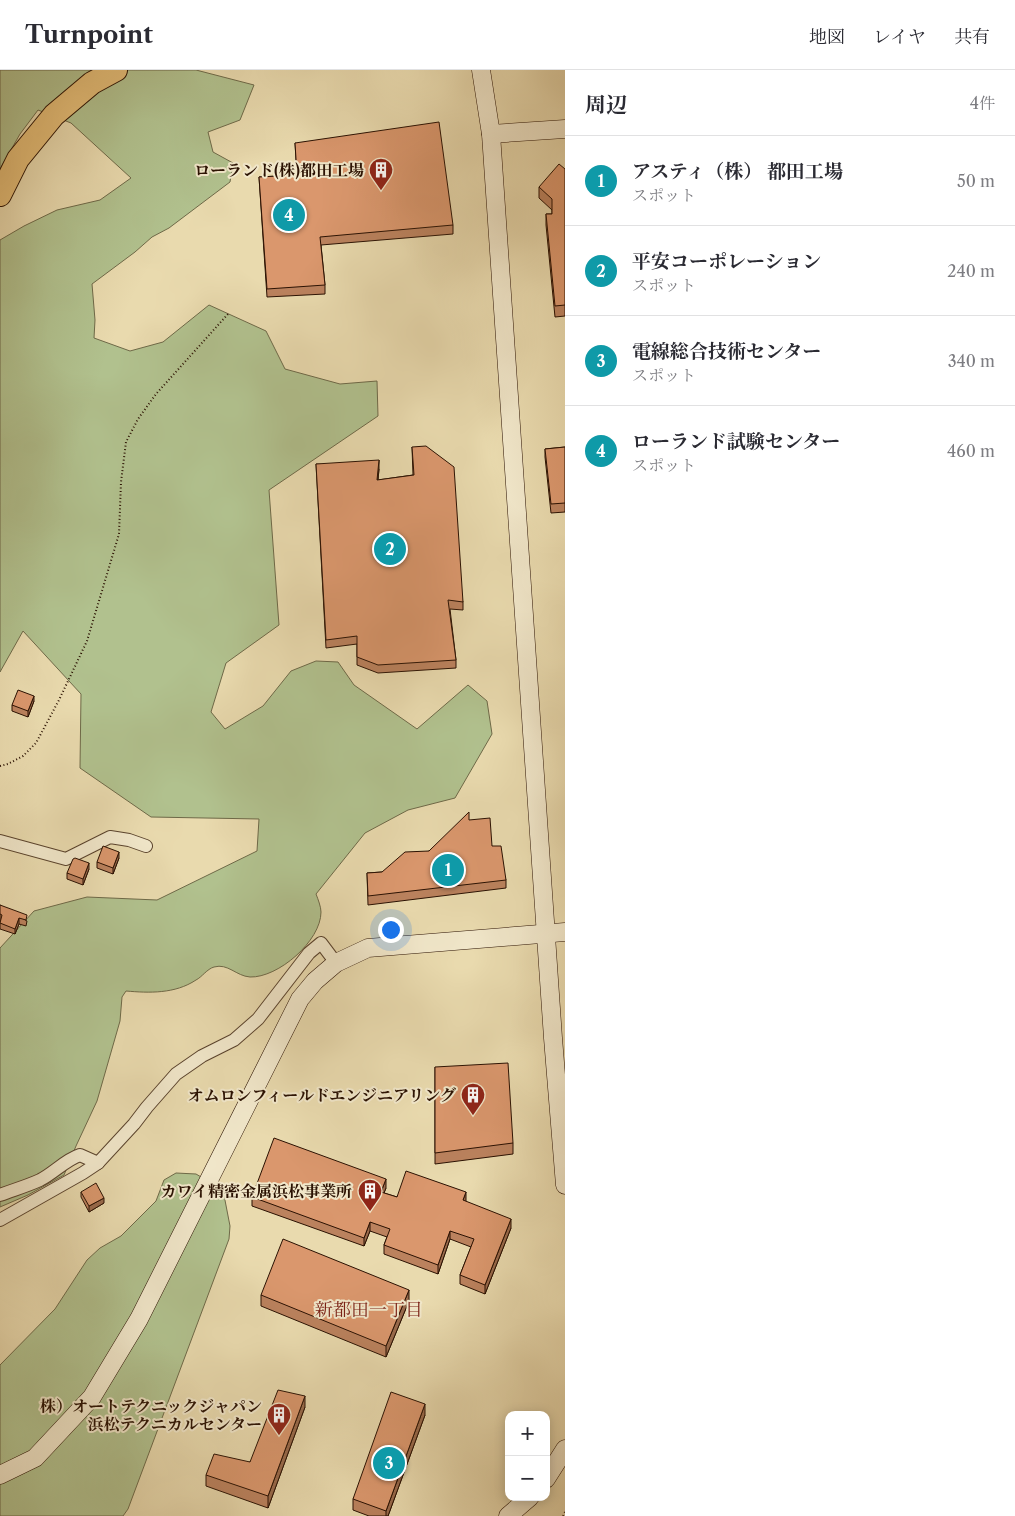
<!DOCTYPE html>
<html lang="ja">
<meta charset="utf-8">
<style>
body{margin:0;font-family:"Libre Caslon Text","Noto Serif JP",serif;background:#f7f7f7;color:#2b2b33}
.controls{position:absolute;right:15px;bottom:15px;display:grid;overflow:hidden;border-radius:10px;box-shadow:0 2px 12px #0003}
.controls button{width:45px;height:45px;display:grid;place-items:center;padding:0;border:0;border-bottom:1px solid #e1e1e2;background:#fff;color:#2b2b33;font:25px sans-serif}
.you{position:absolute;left:390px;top:859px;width:18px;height:18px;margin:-12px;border:4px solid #fff;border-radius:50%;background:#1a73e8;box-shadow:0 0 0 8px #1a73e833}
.badge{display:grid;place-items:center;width:32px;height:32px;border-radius:50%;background:#8f2418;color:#fff;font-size:16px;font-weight:700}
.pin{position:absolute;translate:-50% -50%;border:2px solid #fff;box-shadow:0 1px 5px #0006}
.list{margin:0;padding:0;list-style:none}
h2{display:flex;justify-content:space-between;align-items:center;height:65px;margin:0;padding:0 20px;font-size:21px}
h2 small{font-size:16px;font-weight:400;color:#7c7c81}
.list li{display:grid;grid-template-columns:32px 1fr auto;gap:15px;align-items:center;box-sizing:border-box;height:90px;padding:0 20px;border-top:1px solid #e1e1e2}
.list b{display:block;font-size:19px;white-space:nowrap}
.list p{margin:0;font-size:16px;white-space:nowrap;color:#7c7c81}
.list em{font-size:16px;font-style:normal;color:#7c7c81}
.map{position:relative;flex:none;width:565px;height:1446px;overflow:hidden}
header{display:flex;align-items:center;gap:30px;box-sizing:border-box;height:70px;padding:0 25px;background:#fff;border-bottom:1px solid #e1e1e2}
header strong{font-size:24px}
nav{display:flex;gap:28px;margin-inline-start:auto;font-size:18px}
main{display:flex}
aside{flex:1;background:#fff}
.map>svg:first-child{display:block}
</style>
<header>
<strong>Turnpoint</strong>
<nav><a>地図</a><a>レイヤ</a><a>共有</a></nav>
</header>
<main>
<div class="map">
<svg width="565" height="1446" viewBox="0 0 565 1446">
<rect width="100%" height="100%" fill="#e9daae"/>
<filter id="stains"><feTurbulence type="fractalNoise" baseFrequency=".004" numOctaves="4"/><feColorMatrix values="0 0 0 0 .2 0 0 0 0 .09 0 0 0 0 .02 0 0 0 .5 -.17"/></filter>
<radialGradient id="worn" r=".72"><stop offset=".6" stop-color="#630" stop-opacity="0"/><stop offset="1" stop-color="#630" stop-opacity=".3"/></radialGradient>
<!-- green -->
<g fill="#b1c18e" stroke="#6e6948">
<path d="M0,0h196l58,15 -14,35 -32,12 5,20 20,11 -3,19 -61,46 -17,9 -17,15 -43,32 3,36 -1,18 36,13 33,-9 46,-37 57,26 19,38 55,15 37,-3 1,35 -109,74 10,135 -53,38 -15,49 14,17 38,-23 28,-35 25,-10 22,1 16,23 63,44 51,-44 19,16 5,33 -37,64 -47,12 -43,23 -49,61c2,5 5,13 5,18 0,29 -43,66 -71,65 -14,-1 -22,-14 -36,-10 -7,2 -12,10 -18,13 -21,14 -47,13 -70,11l-4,6 -2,24 -23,80 -21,45 -12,29 -36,20 -28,12v-259l34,-37 53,-14 70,3 100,-49 2,-32 -108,-2 -71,-49 1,-74 -58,-63 -23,41v-432l24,-14 33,-16 43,-10 31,-22 -60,-55 -33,-13 -18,24 -20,35z"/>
<polygon points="176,1103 196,1104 223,1120 230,1156 229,1169 128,1439 123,1446 0,1446 0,1295 55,1239 87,1190 100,1178 121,1166 156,1131 164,1110"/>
</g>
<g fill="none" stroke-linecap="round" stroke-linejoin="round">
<defs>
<g id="street">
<polyline points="0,771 66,789 110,767 129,770 146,776"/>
<path d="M0,1125c13,-5 27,-9 40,-15 14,-7 25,-20 40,-25l18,8"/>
<polyline points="0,1150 83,1103 98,1093 134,1054 147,1037 176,1004 202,986 234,970 258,949 309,883 321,873 336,893"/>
</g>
<g id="secondary">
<polyline points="481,0 491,64 553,968 565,1115"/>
<polyline points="491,64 565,59"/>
<polyline points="0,1405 35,1388 92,1327 139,1249 300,929 315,911 336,893 368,878 565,862"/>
<polyline points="546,1409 565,1379"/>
<polyline points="508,1446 530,1427"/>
</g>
<polyline id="highway" points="0,125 18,89 54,45 92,13 116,0"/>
</defs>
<!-- street casing -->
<use href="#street" stroke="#5a432d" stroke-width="14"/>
<!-- secondary casing -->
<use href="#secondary" stroke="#2a1102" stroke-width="19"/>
<!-- highway casing -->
<use href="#highway" stroke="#2a1102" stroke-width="24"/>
<!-- path -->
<g stroke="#2a1102" stroke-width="2" stroke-dasharray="1 2.5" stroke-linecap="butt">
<polyline points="0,696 8,694 23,686 36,673 59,630 87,571 119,464 121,412 126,372 138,349 156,324 228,244"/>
<polyline points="563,1446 565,1442"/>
</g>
<!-- street -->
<use href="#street" stroke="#f1e7ca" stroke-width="12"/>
<!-- secondary -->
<use href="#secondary" stroke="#f1e7ca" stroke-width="18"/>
<!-- highway -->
<use href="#highway" stroke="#e4bd77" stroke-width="22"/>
</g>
<!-- wall -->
<g fill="#bb825e" stroke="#2a1102">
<polygon points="295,73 453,155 453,164 321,175 325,215 325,224 267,227 259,107 297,105"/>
<polygon points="565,99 565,246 555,247 546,155 546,144 552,144 552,140 539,128 539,117"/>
<polygon points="412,377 463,532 463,540 450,539 456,590 456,598 378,603 357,595 357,574 326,578 316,394 379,399 378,410 413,405"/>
<polygon points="565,377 565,442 551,443 545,387 545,379"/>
<polygon points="34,631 28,647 12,641 12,635"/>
<polygon points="469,750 492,776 506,810 506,818 368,835 367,803 382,802 429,781"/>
<polygon points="119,788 113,804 97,798 97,792"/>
<polygon points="89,799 83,815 67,809 67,803"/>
<polygon points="0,835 27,851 26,856 19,854 15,864 0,859"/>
<polygon points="435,997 513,1073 513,1084 435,1094"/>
<polygon points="386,1118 384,1123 397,1127 465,1131 511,1158 485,1224 460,1214 460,1205 471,1177 450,1169 438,1204 384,1184 384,1175 387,1167 370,1161 364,1176 252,1136 252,1127"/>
<polygon points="81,1122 104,1133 89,1142 81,1127"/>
<polygon points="261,1225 409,1231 386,1287 261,1236"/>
<polygon points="305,1337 268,1438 206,1416 206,1405 250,1392"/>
<polygon points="425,1345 388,1446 369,1446 353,1440 353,1429"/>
</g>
<!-- shaded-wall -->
<g fill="#996a4c" stroke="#2a1102">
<polygon points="379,390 379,399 377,419 377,410"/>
<polygon points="34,626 34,631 28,647 28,641"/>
<polygon points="119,782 119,788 113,804 113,798"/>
<polygon points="89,793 89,799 83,815 83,809"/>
<polygon points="19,848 19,854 15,864 15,859"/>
<polygon points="386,1109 386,1118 381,1130 381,1122"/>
<polygon points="466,1122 466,1131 463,1139 463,1130"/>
<polygon points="104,1128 104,1133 89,1142 89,1136"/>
<polygon points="511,1149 511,1158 485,1224 485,1215"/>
<polygon points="370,1152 370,1161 364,1176 364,1168"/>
<polygon points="450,1161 450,1169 438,1204 438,1195"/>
<polygon points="409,1220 409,1231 386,1287 386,1276"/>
<polygon points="305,1326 305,1337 268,1438 268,1426"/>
<polygon points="425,1334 425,1345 388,1446 386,1446 386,1441"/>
</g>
<!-- building -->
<g fill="#da976d" stroke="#2a1102">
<polygon points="439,52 453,155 320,167 325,215 267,219 259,107 297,105 295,73"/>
<polygon points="559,94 565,99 565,235 555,236 546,144 552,144 552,129 539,117"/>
<polygon points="426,376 454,397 463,532 448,530 456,590 378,595 357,587 357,566 326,570 316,394 379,390 377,410 414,405 412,377"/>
<polygon points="565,377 565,433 551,434 545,379"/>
<polygon points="18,620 34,626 28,641 12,635"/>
<polygon points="469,742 469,750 490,748 492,776 501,776 506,810 368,826 367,803 382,802 405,782 429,781"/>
<polygon points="103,776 119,782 113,798 97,792"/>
<polygon points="75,788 89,793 83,809 67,803 73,789"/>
<polygon points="0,835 27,845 26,850 19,848 15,859 0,853 2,845 0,844"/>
<polygon points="508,993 513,1073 435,1083 435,997"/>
<polygon points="274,1068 386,1109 381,1122 397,1127 406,1101 466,1122 463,1130 511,1149 485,1215 460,1205 474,1169 450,1161 438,1195 384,1175 390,1159 370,1152 364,1168 252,1127"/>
<polygon points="96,1113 104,1128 89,1136 81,1122"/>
<polygon points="283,1169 409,1220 386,1276 261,1225"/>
<polygon points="278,1320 305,1326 268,1426 206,1405 214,1384 250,1392"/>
<polygon points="391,1322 425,1334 386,1441 353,1429"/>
</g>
<!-- icons -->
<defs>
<symbol id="building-pin" viewBox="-11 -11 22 30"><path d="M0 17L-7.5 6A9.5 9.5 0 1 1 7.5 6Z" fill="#8f2418" stroke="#f1e7ca"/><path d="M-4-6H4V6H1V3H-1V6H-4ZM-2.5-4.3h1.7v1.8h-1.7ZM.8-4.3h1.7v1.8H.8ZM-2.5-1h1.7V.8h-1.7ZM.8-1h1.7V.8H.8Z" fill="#fff"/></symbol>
</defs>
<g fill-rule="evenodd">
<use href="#building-pin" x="367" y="86" width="28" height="38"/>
<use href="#building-pin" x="459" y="1011" width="28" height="38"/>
<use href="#building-pin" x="356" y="1107" width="28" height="38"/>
<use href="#building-pin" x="265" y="1331" width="28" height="38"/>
</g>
<g text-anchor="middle" stroke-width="4" stroke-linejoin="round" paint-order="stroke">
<!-- poi labels -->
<g font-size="16" font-weight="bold" fill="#2a1102" stroke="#f1e7ca" text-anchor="end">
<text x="364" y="106">ローランド(株)都田工場</text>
<text x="456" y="1031">オムロンフィールドエンジニアリング</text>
<text x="352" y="1127">カワイ精密金属浜松事業所</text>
<text x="262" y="1342">株）オートテクニックジャパン<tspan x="262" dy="18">浜松テクニカルセンター</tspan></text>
</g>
<!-- neighbourhood labels -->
<g font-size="18" fill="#7a1f14" stroke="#f1e7ca">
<text x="369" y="1246">新都田一丁目</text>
</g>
</g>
<rect width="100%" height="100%" filter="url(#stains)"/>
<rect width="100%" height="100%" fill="url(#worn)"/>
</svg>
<div class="controls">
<button>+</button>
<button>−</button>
</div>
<div class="you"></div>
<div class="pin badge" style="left:448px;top:800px;background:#0f9aa8">1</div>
<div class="pin badge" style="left:390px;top:479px;background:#0f9aa8">2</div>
<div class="pin badge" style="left:389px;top:1393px;background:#0f9aa8">3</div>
<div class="pin badge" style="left:289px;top:145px;background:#0f9aa8">4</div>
</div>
<aside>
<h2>周辺<small>4件</small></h2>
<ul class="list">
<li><span class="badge" style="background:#0f9aa8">1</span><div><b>アスティ（株） 都田工場</b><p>スポット</p></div><em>50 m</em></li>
<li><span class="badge" style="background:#0f9aa8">2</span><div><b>平安コーポレーション</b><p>スポット</p></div><em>240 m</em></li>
<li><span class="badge" style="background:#0f9aa8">3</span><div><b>電線総合技術センター</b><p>スポット</p></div><em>340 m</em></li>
<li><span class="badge" style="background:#0f9aa8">4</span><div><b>ローランド試験センター</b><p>スポット</p></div><em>460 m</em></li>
</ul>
</aside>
</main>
